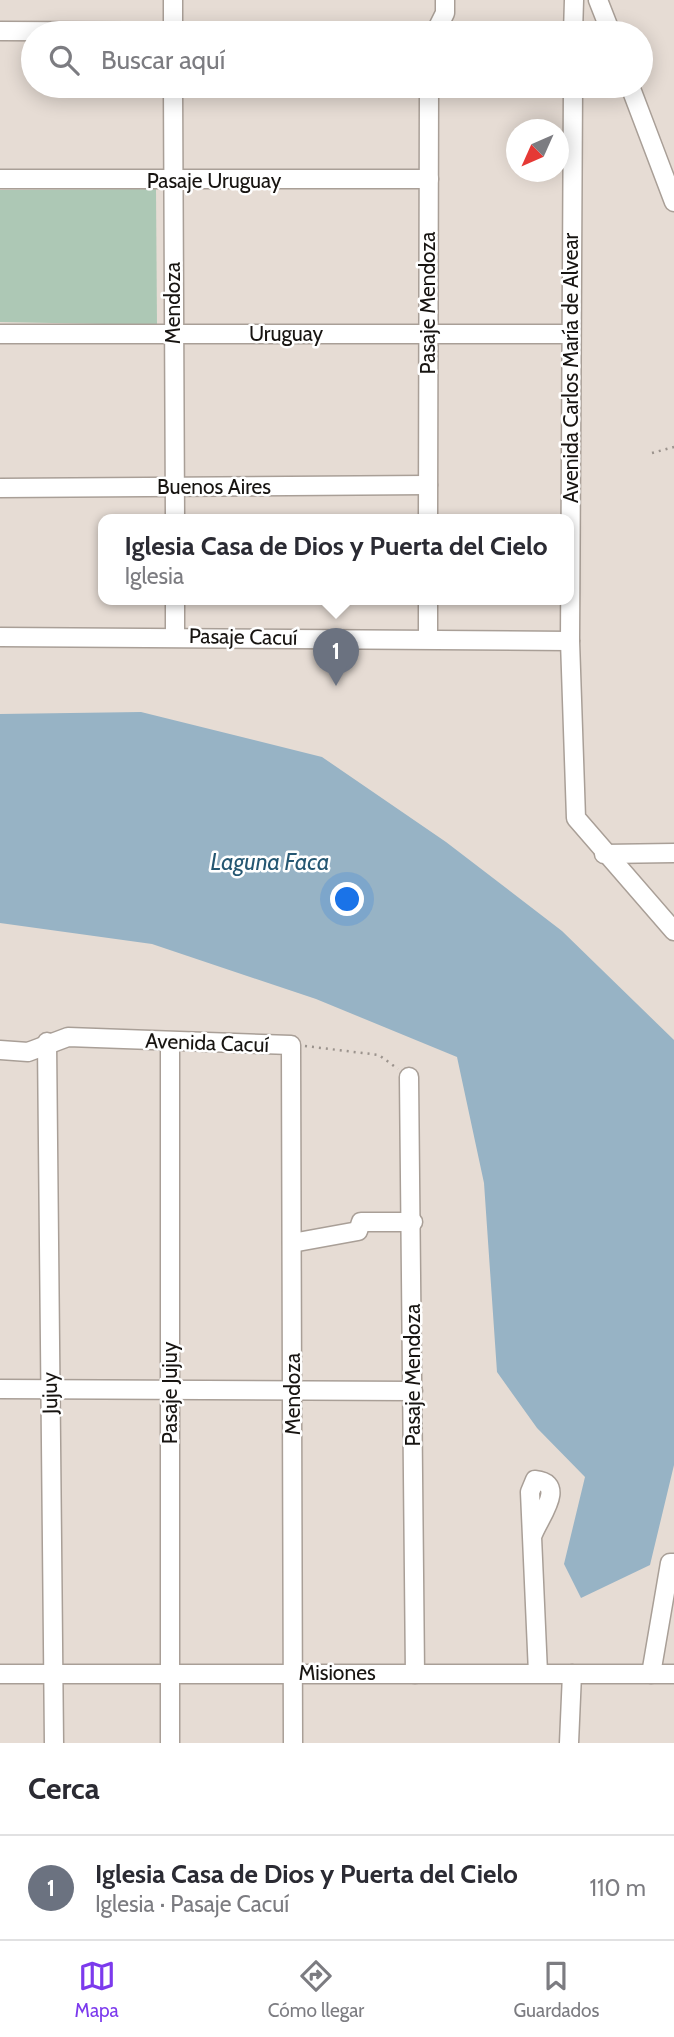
<!DOCTYPE html>
<html lang="es">
<meta charset="utf-8">
<style>
body{margin:0;font-family:Cabin,sans-serif;background:#f2f2f3;color:#2b2b33}
.compass{position:absolute;left:506px;top:119px;width:63px;height:63px;border-radius:50%;background:#fff;box-shadow:0 4px 18px #0003;rotate:225deg}
.you{position:absolute;left:348px;top:900px;width:24px;height:24px;margin:-18px;border:5px solid #fff;border-radius:50%;background:#1a73e8;box-shadow:0 0 0 10px #1a73e833}
.badge{display:grid;place-items:center;width:46px;height:46px;border-radius:50%;background:#7c3aed;color:#fff;font-size:23px;font-weight:700}
.pin{position:absolute;translate:-50% -58px;filter:drop-shadow(0 2px 4px #0008)}
.pin::after{content:'';position:absolute;top:37px;width:24px;height:21px;background:inherit;clip-path:polygon(0 0,100% 0,50% 100%)}
.popup{position:absolute;left:98px;top:514px;width:476px;height:91px;box-sizing:border-box;display:grid;place-content:center;border-radius:14px;background:#fff;filter:drop-shadow(0 2px 5px #0005);font-size:23px;white-space:nowrap;color:#7c7c81}
.popup b{font-size:26px;color:#2b2b33}
.popup::after{content:'';position:absolute;left:50%;top:100%;margin-left:-14px;border:14px solid transparent;border-top-color:#fff}
.list{margin:0;padding:0;list-style:none}
h2{display:flex;justify-content:space-between;align-items:center;height:91px;margin:0;padding:0 28px;font-size:30px}
h2 small{font-size:23px;font-weight:400;color:#7c7c81}
.list li{display:grid;grid-template-columns:46px 1fr auto;gap:21px;align-items:center;box-sizing:border-box;height:105px;padding:0 28px;border-top:2px solid #e1e1e2}
.list b{display:block;font-size:26px;white-space:nowrap}
.list p{margin:0;font-size:23px;white-space:nowrap;color:#7c7c81}
.list em{font-size:23px;font-style:normal;color:#7c7c81}
.icon{flex:none;width:38px;height:38px;fill:none;stroke:currentColor;stroke-width:2;stroke-linecap:round;stroke-linejoin:round}
.map{position:relative;flex:none;width:674px;height:1743px;overflow:hidden}
.search{position:absolute;background:#fff;box-shadow:0 4px 18px #0003;left:21px;right:21px;top:21px;height:77px;display:flex;align-items:center;gap:18px;box-sizing:border-box;padding:0 24px;border-radius:38px;color:#7c7c81;font-size:26px}
.sheet{height:196px;background:#fff}
nav{display:flex;justify-content:space-around;align-items:center;box-sizing:border-box;height:98px;border-top:2px solid #e1e1e2;background:#fff;font-size:19px;color:#7c7c81}
nav a{display:grid;justify-items:center;gap:4px}
nav .on{color:#7c3aed}
.map>svg:first-child{display:block}
</style>
<div class="map">
<svg width="674" height="1743" viewBox="0 0 674 1743">
<rect width="100%" height="100%" fill="#e6dcd4"/>
<!-- green -->
<polygon fill="#adc8b5" points="156,189 157,325 0,322 0,190"/>
<!-- water -->
<polygon fill="#97b3c5" points="141,712 322,757 446,842 562,931 674,1040 674,1465 650,1565 581,1598 564,1564 585,1477 537,1428 497,1372 484,1183 457,1057 316,999 152,944 0,923 0,714"/>
<g fill="none" stroke-linecap="round" stroke-linejoin="round">
<defs>
<g id="minor">
<polyline points="173,0 173,33"/>
<polyline points="598,0 611,33"/>
<polyline points="0,31 547,33"/>
<polyline points="435,33 445,13 445,0"/>
<polyline points="573,33 574,0"/>
<polyline points="173,86 175,520"/>
<polyline points="573,86 570,641 576,818 674,931"/>
<polyline points="630,86 674,202"/>
<polyline points="0,179 429,179"/>
<polyline points="0,334 571,334"/>
<polyline points="0,488 428,485"/>
<polyline points="428,520 429,86"/>
<polyline points="428,600 428,638"/>
<polyline points="175,636 175,600"/>
<polyline points="0,637 570,641"/>
<polyline points="604,854 674,853"/>
<polyline points="47,1042 54,1743"/>
<polyline points="170,1042 170,1743"/>
<polyline points="0,1050 28,1052 68,1037 291,1045 293,1743"/>
<polyline points="409,1077 415,1674"/>
<polyline points="292,1243 358,1231 361,1222 413,1222"/>
<polyline points="0,1389 413,1391"/>
<path d="M532,1537l-2,-45 5,-12c34,3 2,40 -3,57l6,136"/>
<polyline points="0,1674 674,1674"/>
<polyline points="651,1674 670,1563 674,1563"/>
<polyline points="569,1743 572,1674"/>
</g>
</defs>
<!-- minor casing -->
<use href="#minor" stroke="#a99f97" stroke-width="21"/>
<!-- path -->
<g stroke="#9b938d" stroke-width="2.5" stroke-dasharray="2 5" stroke-linecap="butt">
<polyline points="652,453 674,447"/>
<polyline points="305,1046 379,1055 398,1069"/>
</g>
<!-- minor -->
<use href="#minor" stroke="#fff" stroke-width="18"/>
</g>
<g text-anchor="middle" stroke-width="5" stroke-linejoin="round" paint-order="stroke">
<!-- street labels -->
<g font-size="21" fill="#171411" stroke="#fff">
<text x="214" y="188">Pasaje Uruguay</text>
<text transform="translate(173 303) rotate(-90)" y="7">Mendoza</text>
<text transform="translate(428 303) rotate(-90)" y="7">Pasaje Mendoza</text>
<text x="286" y="341">Uruguay</text>
<text transform="translate(571 368) rotate(-90)" y="7">Avenida Carlos María de Alvear</text>
<text x="214" y="494">Buenos Aires</text>
<text transform="translate(243 637) rotate(1)" y="7">Pasaje Cacuí</text>
<text transform="translate(207 1043) rotate(2)" y="7">Avenida Cacuí</text>
<text transform="translate(413 1375) rotate(-90)" y="7">Pasaje Mendoza</text>
<text transform="translate(50 1393) rotate(-91)" y="7">Jujuy</text>
<text transform="translate(170 1393) rotate(-90)" y="7">Pasaje Jujuy</text>
<text transform="translate(293 1394) rotate(-90)" y="7">Mendoza</text>
<text x="337" y="1680">Misiones</text>
</g>
<!-- water labels -->
<g font-size="23" font-style="italic" fill="#255772" stroke="#fff">
<text x="270" y="870">Laguna Faca</text>
</g>
</g>
</svg>
<svg class="compass" viewBox="-18 -18 36 36"><path d="M0-13l5 13h-10z" fill="#e53935"/><path d="M0 13l5-13h-10z" fill="#7c7c81"/></svg>
<div class="you"></div>
<div class="pin badge" style="left:336px;top:686px;background:#6b7280">1</div>
<div class="popup"><b>Iglesia Casa de Dios y Puerta del Cielo</b>Iglesia</div>
<div class="search"><svg class="icon" aria-label="search" viewBox="0 0 24 24"><circle cx="10" cy="10" r="6"/><path d="M15 15l6 6"/></svg>Buscar aquí</div>
</div>
<section class="sheet">
<h2>Cerca<small></small></h2>
<ul class="list">
<li><span class="badge" style="background:#6b7280">1</span><div><b>Iglesia Casa de Dios y Puerta del Cielo</b><p>Iglesia · Pasaje Cacuí</p></div><em>110 m</em></li>
</ul>
</section>
<nav>
<a class="on"><svg class="icon" aria-label="map" viewBox="0 0 24 24"><path d="M3 6l6-2 6 2 6-2v14l-6 2-6-2-6 2zM9 4v14M15 6v14"/></svg>Mapa</a>
<a><svg class="icon" aria-label="directions" viewBox="0 0 24 24"><path d="M12 3l9 9-9 9-9-9zM9 14v-3h6M13 9l2 2-2 2"/></svg>Cómo llegar</a>
<a><svg class="icon" aria-label="saved" viewBox="0 0 24 24"><path d="M7 4h10v16l-5-4-5 4z"/></svg>Guardados</a>
</nav>
